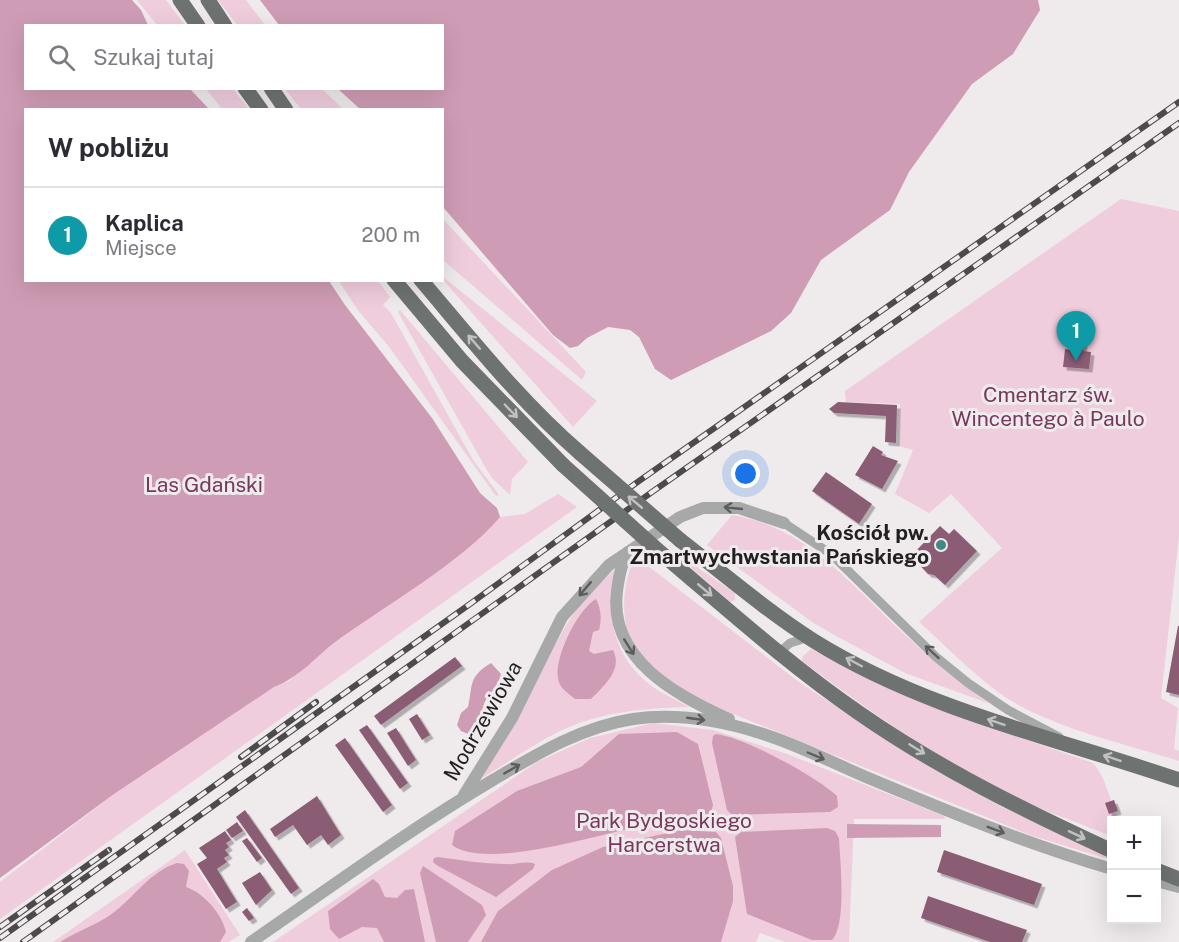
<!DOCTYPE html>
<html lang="pl">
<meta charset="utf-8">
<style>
body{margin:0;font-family:"Public Sans",sans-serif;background:#f7f7f7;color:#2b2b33}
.controls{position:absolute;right:18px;bottom:18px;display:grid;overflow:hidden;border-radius:0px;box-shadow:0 6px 24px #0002}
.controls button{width:54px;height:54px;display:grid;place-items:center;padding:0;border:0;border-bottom:2px solid #e1e1e2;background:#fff;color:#2b2b33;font:30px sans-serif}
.you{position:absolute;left:746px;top:474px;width:21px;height:21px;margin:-15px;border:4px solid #fff;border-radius:50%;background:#1a73e8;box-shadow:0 0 0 9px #1a73e833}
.badge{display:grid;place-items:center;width:39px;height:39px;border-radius:50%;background:#111827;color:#fff;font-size:20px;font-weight:700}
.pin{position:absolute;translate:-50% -50px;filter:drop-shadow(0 2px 3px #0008)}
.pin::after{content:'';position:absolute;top:32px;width:21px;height:18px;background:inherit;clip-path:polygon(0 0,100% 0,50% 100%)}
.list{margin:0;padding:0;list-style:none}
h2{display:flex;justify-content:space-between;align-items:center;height:78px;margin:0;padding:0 24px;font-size:26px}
h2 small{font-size:20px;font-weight:400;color:#7c7c81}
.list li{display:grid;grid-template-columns:39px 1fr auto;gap:18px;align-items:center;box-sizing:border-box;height:96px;padding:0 24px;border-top:2px solid #e1e1e2}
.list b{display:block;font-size:22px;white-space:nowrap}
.list p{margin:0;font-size:20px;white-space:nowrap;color:#7c7c81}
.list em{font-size:20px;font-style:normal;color:#7c7c81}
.icon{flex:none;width:33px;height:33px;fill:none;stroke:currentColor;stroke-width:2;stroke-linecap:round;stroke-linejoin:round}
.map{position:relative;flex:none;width:1179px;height:942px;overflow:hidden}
.search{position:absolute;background:#fff;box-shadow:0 6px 24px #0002;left:24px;top:24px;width:420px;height:66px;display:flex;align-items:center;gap:15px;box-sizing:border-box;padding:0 21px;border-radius:0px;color:#7c7c81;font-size:22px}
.panel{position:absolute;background:#fff;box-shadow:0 6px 24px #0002;left:24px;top:108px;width:420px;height:174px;border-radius:0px}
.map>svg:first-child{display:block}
</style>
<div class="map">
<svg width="1179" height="942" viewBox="0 0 1179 942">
<defs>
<filter id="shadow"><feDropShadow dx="3.5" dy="3.5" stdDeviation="0" flood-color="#0004"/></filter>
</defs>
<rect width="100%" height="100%" fill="#efeaec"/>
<!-- green -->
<g fill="#efcddd">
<polygon points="137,0 166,0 185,25 157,25"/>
<polygon points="218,0 246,0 265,25 237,25"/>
<polygon points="206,89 233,89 249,109 222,109"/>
<polygon points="285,89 322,89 343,109 301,109"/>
<path d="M1121,199l58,12v325l-18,162 17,10 -4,41 5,2v10c-50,-16 -105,-28 -153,-52 -40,-20 -73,-57 -107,-87l83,-74 -51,-54 -22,19 -34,-19 18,-44 -14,-4 1,-42 -54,-2 -1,-11z"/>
<polygon points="443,219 586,372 582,380 443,260"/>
<polygon points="442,276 597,401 573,427 443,280"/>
<polygon points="339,281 378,281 390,297 383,305 391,313 473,460 499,495 496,496 390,348 357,309"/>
<polygon points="400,310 528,462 512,479 510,495 492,478 484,465 398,312"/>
<polygon points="558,494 577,507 0,919 0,882 118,791 274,687 289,681 333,644 446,563 500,517 525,514"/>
<path d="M732,515c73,11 120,71 171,118 27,25 55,48 85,70l-83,-30 -67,-36 -26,-15 -105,-77z"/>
<path d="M635,556l164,126 116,76 87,49 109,48v5l-81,-25 -343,-140c-12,-9 -26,-18 -37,-28 -32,-30 -31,-74 -15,-111z"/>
<polygon points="685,559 735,593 735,600 730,602 686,563"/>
<path d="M615,569c-7,46 -5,83 34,115 11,9 28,16 40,23 -44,1 -90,5 -131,25 -27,14 -53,32 -79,48l86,-153 16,-25z"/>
<path d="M811,649l77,39 53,22 152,53c14,15 16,40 27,57h-8l-1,16c-42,-17 -86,-31 -126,-53 -64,-36 -124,-78 -183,-122l1,-5z"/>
<polygon points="653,723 713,730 787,754 944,816 945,819 854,819 849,942 785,942 760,933 756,942 273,942 537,762 590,738"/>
<polygon points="185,850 240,935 229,942 53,942"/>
</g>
<!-- forest -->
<g fill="#cf9cb5">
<path d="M0,0h132l9,10 7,15 -122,1v62l164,1 19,20 -183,1v170l303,1 16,24 87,113 48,75 17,15 3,9c-40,47 -116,89 -166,126 -20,16 -36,35 -60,44l-160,107 -114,84z"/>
<polygon points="260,0 1038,0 1040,10 1013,54 972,84 909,172 890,210 821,260 791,313 771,331 671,380 655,369 639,337 630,330 608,327 587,338 578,346 570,348 553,335 443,207 442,110 360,109 338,89 442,88 442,26 279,25"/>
<path d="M596,599c5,10 6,20 3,31l-6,2 -4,19 5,3 19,-4c10,19 -8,35 -22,49h-16c-7,-6 -16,-11 -17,-21 -4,-21 20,-69 38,-79z"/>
<path d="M491,663l10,11c-3,11 -7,15 -14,24 -9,14 -1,27 -19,36l-7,-3 -4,-6 4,-12 7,-6c5,-22 0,-30 23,-44z"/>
<path d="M677,732l21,12 15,61 -3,10 -4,2c-20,3 -40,4 -60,8 -43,8 -159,46 -194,20l3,-14 62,-40 64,-24 38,-33z"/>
<path d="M716,734c28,3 101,43 121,62l1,11 -8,5 -98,3 -5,-5 -15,-67 1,-7z"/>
<polygon points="847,824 941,825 941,837 847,838"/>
<path d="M827,828l8,3 4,7c1,23 8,86 -7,102h-20l-65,-26 -12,-77 6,-5z"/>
<polygon points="681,830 716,832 721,838 733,886 733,901 721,942 481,942 498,911 552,870 603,847"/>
<path d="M438,857c22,3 45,7 68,7 10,1 19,-4 29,0l-2,5 -37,28 -58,-31 -5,-4 1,-4z"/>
<path d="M177,863l7,1 5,7 -3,16c18,6 36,27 40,45l-6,10h-160c19,-12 42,-19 58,-33 19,-16 34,-38 59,-46z"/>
<polygon points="423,866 482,905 486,915 468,942 436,942 420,873"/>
<polygon points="373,879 379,884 385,897 397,898 405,890 414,889 425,942 384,942 377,928 362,927 339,939 330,929 328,911"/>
</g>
<!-- building -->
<g fill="#8b5d74" filter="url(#shadow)">
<polygon points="1073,340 1084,341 1083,351 1091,352 1089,369 1063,367 1065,349 1072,350"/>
<polygon points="838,402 897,405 896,443 885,442 886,416 834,413 829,409"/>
<polygon points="873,446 883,452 881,455 898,461 882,489 855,475"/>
<polygon points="826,472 872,504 859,524 812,491"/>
<polygon points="940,526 949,534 954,529 977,551 945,585 934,575 928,574 911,556"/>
<polygon points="1178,626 1179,626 1179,695 1166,692"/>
<polygon points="455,657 462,666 381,725 374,716"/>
<polygon points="417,714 430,735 422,740 409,719"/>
<polygon points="367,725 408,783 400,789 359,730"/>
<polygon points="396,728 416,760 408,766 387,733"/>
<polygon points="345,738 392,805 383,812 335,745"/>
<polygon points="317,796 341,835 328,845 321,835 307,845 293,825 275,837 270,829"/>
<polygon points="1114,800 1118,811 1109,814 1105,803"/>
<polygon points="245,810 299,888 291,894 236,817"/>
<polygon points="237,822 243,831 232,838 226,830"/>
<polygon points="225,831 231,840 226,843 229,847 225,850 229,855 224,858 227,862 217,869 237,902 226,909 197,864 207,858 199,848"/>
<polygon points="247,838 262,858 257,862 242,841"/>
<polygon points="944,850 1042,884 1034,905 937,872"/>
<polygon points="260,872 272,890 256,905 242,883"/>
<polygon points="928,896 1027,930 1022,942 990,942 921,918"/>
<polygon points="247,908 254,918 249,921 242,912"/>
</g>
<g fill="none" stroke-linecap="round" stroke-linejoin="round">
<!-- minor -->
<g stroke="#a7a9a9" stroke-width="9">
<polyline points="784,523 831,554 936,657 968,683 1008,710 1059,737"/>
<polyline points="779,653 790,643 809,637"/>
</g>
<!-- tertiary -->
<g stroke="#a7a9a9" stroke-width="12">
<path d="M628,552c-7,12 -9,25 -11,39 -9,68 60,105 112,128"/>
<polyline points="464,795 512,718 562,617 609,565 680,517 703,508 739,508 784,523"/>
<polyline points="1156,881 1179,887"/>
<path d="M251,942c80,-55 159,-113 242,-162 44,-26 88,-53 140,-61 42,-6 86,1 127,14 36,11 71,29 106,44 81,34 161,67 246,92"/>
</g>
<!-- primary -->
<g stroke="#6e7372" stroke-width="15">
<polyline points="180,0 198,26"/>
<polyline points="208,0 225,26"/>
<polyline points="245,88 261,110"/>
<polyline points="271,88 286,110"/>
<polyline points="394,280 462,361 563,465"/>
<path d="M421,280c51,60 99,121 159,173"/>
<path d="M680,540c44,34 87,71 134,101 111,69 242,97 365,139"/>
<path d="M661,553c65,55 128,112 198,160 79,55 166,98 253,138"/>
<polyline points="1156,870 1179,879"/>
</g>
<defs>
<g id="rail">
<polyline points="241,757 316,702"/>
<polyline points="0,927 109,850"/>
<polyline points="0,938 470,604 639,481 1179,102"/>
<polyline points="23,942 652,492 1179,123"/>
</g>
</defs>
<!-- rail casing -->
<use href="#rail" stroke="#4d4a4b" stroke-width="6"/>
<!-- rail -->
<use href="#rail" stroke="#efeaec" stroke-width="4" stroke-dasharray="11" stroke-linecap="butt"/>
<!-- primary-bridge -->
<g stroke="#6e7372" stroke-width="15">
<polyline points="580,453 680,540"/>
<polyline points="563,465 661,553"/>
</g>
</g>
<!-- one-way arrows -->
<defs><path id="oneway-shaft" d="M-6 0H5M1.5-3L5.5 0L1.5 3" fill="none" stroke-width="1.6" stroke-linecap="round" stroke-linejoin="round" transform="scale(1.5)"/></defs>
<g stroke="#c2c0c1">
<use href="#oneway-shaft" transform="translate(474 342) rotate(-131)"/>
<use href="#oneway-shaft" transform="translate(511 411) rotate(46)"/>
<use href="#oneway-shaft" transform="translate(635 502) rotate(-140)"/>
<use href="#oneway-shaft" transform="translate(705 590) rotate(40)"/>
<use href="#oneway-shaft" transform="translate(854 662) rotate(-152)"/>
<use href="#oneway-shaft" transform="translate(996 722) rotate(-161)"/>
<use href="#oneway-shaft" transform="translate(917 749) rotate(32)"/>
<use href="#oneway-shaft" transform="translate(1112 758) rotate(-162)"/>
<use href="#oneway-shaft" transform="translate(1077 835) rotate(25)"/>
</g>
<g stroke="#5d5d5e">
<use href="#oneway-shaft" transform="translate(733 508) rotate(-174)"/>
<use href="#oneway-shaft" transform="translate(585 589) rotate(130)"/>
<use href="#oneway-shaft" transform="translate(629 647) rotate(58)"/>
<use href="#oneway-shaft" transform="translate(932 652) rotate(-138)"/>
<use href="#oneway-shaft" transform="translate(696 719) rotate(8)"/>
<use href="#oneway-shaft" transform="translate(816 756) rotate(23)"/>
<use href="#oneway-shaft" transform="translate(512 769) rotate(-30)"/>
<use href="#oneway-shaft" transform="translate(996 830) rotate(21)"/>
</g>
<!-- markers -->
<circle fill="#418987" stroke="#efeaec" stroke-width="2" cx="941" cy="545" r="6"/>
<g text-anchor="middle" stroke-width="6" stroke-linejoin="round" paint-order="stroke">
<!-- park labels -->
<g font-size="21" fill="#77385b" stroke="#efeaec">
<text x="1048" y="402">Cmentarz św.<tspan x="1048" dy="24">Wincentego à Paulo</tspan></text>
<text x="204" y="492">Las Gdański</text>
<text x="664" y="828">Park Bydgoskiego<tspan x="664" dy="24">Harcerstwa</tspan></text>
</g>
<!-- poi labels -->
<g font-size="21" font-weight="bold" fill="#211f20" stroke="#efeaec" text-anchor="end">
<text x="929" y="540">Kościół pw.<tspan x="929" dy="24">Zmartwychwstania Pańskiego</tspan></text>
</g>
<!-- street labels -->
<g font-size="21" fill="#211f20" stroke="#efeaec">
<text transform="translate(483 721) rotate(-60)" y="7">Modrzewiowa</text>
</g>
</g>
</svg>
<div class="controls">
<button>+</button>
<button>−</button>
</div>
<div class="you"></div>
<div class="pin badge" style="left:1076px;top:361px;background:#0f9aa8">1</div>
<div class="search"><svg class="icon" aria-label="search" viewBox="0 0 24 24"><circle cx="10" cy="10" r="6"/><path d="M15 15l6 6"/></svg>Szukaj tutaj</div>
<section class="panel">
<h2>W pobliżu<small></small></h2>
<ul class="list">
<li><span class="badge" style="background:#0f9aa8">1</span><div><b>Kaplica</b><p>Miejsce</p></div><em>200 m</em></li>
</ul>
</section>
</div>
